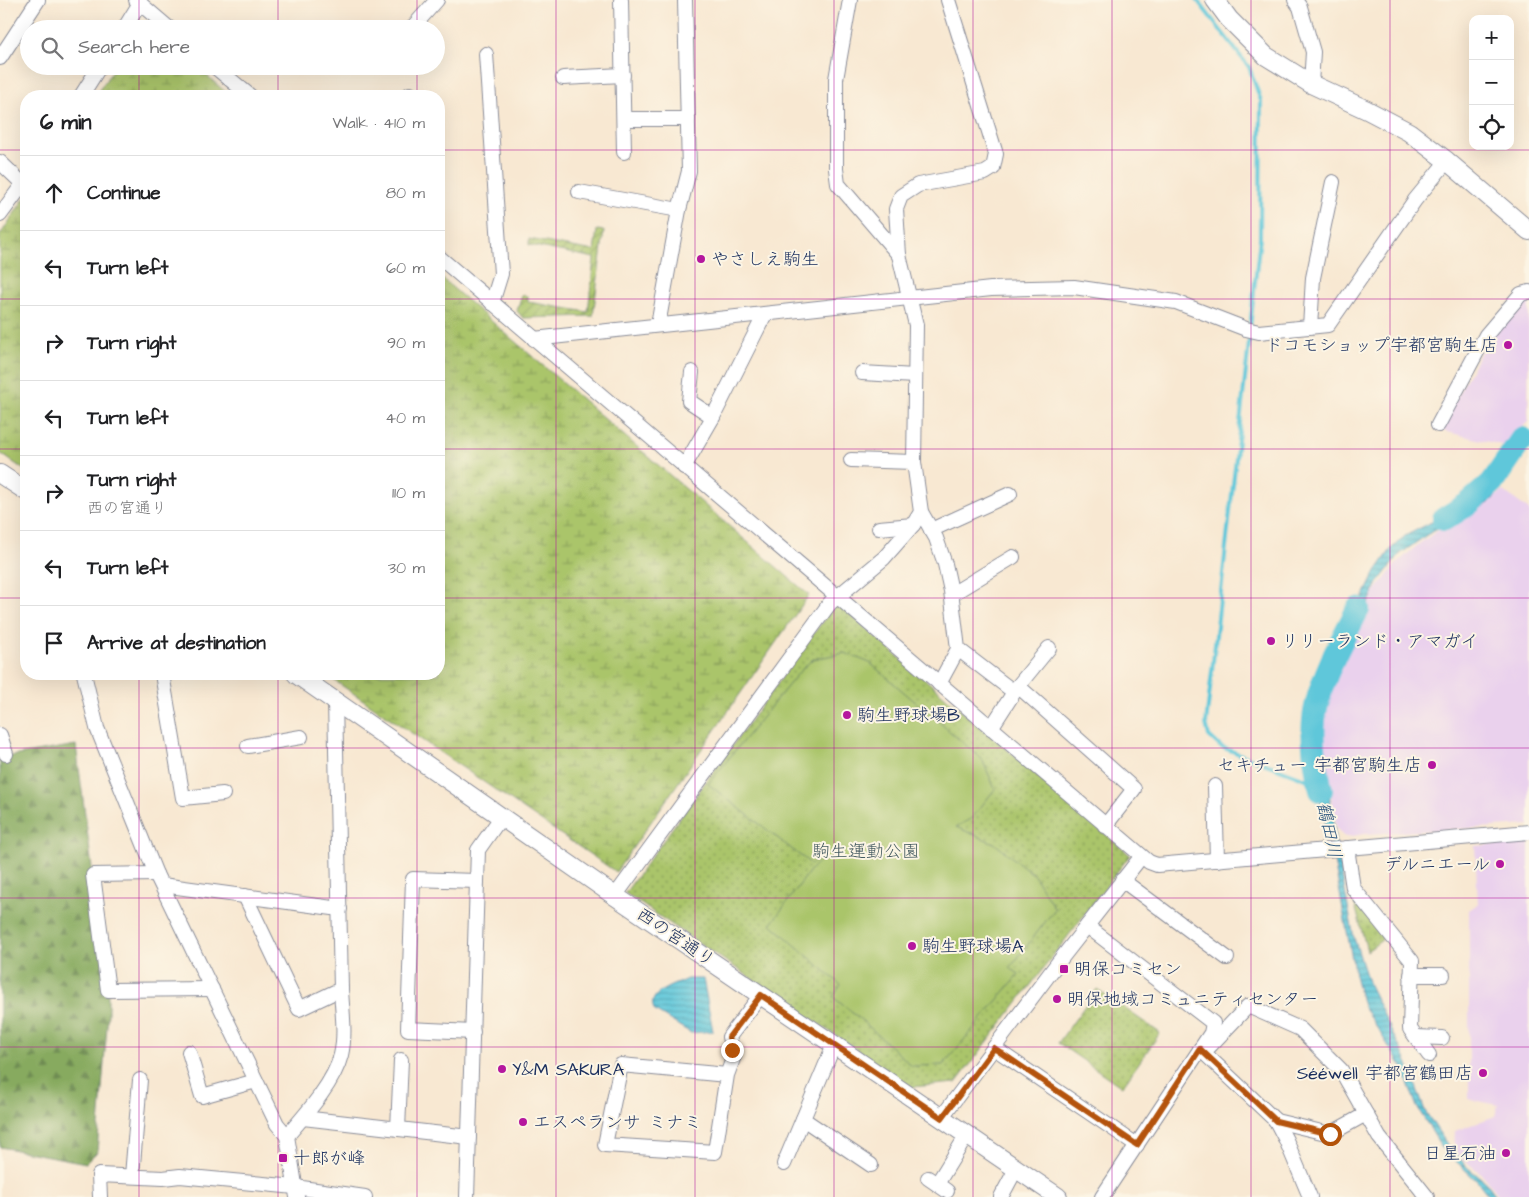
<!DOCTYPE html>
<meta charset="utf-8">
<style>
body{margin:0;font-family:"Architects Daughter","Klee One",sans-serif;background:#f2f2f2;color:#202124}
.controls{position:absolute;right:15px;top:15px;display:grid;overflow:hidden;border-radius:10px;box-shadow:0 5px 20px #0002}
.controls button{width:45px;height:45px;display:grid;place-items:center;padding:0;border:0;border-bottom:1px solid #e0e0e0;background:#fff;color:#202124;font:25px sans-serif}
.stop{position:absolute;width:15px;height:15px;margin:-11px;border:4px solid #b45309;border-radius:50%;background:#fff}
.stop.end{background:#b45309;border-color:#fff;box-shadow:0 1px 5px #0008}
.list{margin:0;padding:0;list-style:none}
h2{display:flex;justify-content:space-between;align-items:center;height:65px;margin:0;padding:0 20px;font-size:21px}
h2 small{font-size:16px;font-weight:400;color:#757577}
.list li{display:grid;grid-template-columns:32px 1fr auto;gap:15px;align-items:center;box-sizing:border-box;height:75px;padding:0 20px;border-top:1px solid #e0e0e0}
.list b{display:block;font-size:19px;white-space:nowrap}
.list p{margin:0;font-size:16px;white-space:nowrap;color:#757577}
.list em{font-size:16px;font-style:normal;color:#757577}
.icon{flex:none;width:28px;height:28px;fill:none;stroke:currentColor;stroke-width:2;stroke-linecap:round;stroke-linejoin:round}
.map{position:relative;flex:none;width:1529px;height:1197px;overflow:hidden}
.search{position:absolute;background:#fff;box-shadow:0 5px 20px #0002;left:20px;top:20px;width:425px;height:55px;display:flex;align-items:center;gap:12px;box-sizing:border-box;padding:0 18px;border-radius:28px;color:#757577;font-size:19px}
.panel{position:absolute;background:#fff;box-shadow:0 5px 20px #0002;left:20px;top:90px;width:425px;height:590px;border-radius:20px}
.map>svg:first-child{display:block}
</style>
<div class="map">
<svg width="1529" height="1197" viewBox="0 0 1529 1197">
<defs>
<pattern id="grass-dots" width="8" height="8" patternUnits="userSpaceOnUse" patternTransform="scale(1.25)"><rect width="8" height="8" fill="#aac56b"/><path d="M2 2h.1M6 6h.1" fill="none" stroke="#8aa05b" stroke-width="1.8" stroke-linecap="round"/></pattern>
<pattern id="forest-firs" width="22" height="20" patternUnits="userSpaceOnUse" patternTransform="scale(1.25)"><rect width="22" height="20" fill="#87aa5f"/><path d="M5 1l3.5 6h-7zM16 11l3.5 6h-7z" fill="#6e8b52"/></pattern>
<pattern id="wetland-marsh" width="20" height="14" patternUnits="userSpaceOnUse" patternTransform="scale(1.25)"><rect width="20" height="14" fill="#aac56b"/><path d="M1 5h8M5 5V1M11 12h8M15 12V8" fill="none" stroke="#8aa05b"/></pattern>
<pattern id="garden-furrows" width="10" height="10" patternUnits="userSpaceOnUse" patternTransform="scale(1.25)"><rect width="10" height="10" fill="#aac56b"/><path d="M-1 1l2-2M0 10L10 0M9 11l2-2" fill="none" stroke="#8aa05b"/></pattern>
<pattern id="water-rules" width="6" height="5" patternUnits="userSpaceOnUse" patternTransform="scale(1.25)"><rect width="6" height="5" fill="#5ec7da"/><path d="M0 2.5h6" fill="none" stroke="#4da2b4"/></pattern>
</defs>
<rect width="100%" height="100%" fill="#fcf5e5"/>
<filter id="ink" filterUnits="userSpaceOnUse"><feTurbulence type="fractalNoise" baseFrequency=".02" numOctaves="2"/><feDisplacementMap in="SourceGraphic" scale="10" xChannelSelector="R" yChannelSelector="G"/><feConvolveMatrix kernelMatrix="1 2 1 2 8 2 1 2 1" color-interpolation-filters="sRGB"/></filter>
<filter id="wash" filterUnits="userSpaceOnUse"><feTurbulence type="fractalNoise" baseFrequency=".0096" numOctaves="4" result="noise"/><feDisplacementMap in="SourceGraphic" scale="20" xChannelSelector="R" yChannelSelector="G"/><feGaussianBlur stdDeviation="1.12" result="paint"/><feColorMatrix in="noise" values="0 0 0 0 0 0 0 0 0 0 0 0 0 0 0 0 0 1.4 0 .05"/><feComposite in="paint" operator="in"/></filter>
<g filter="url(#wash)">
<rect width="100%" height="100%" fill="#f8e8d2"/>
<!-- built -->
<g fill="#ead1ed">
<polygon points="1523,296 1529,297 1528,421 1506,446 1439,430 1489,337"/>
<polygon points="1503,491 1529,510 1529,825 1364,834 1345,837 1337,829 1322,745 1322,721 1328,691 1371,596 1398,562 1420,543 1449,523 1487,503"/>
<polygon points="1529,842 1529,1197 1500,1197 1484,1176 1454,1152 1455,1131 1495,1116 1498,1105 1469,1099 1469,910 1478,904 1475,846"/>
</g>
<!-- grass -->
<g fill="url(#grass-dots)" stroke="#627a64">
<polygon points="836,603 1130,855 956,1083 912,1087 625,893"/>
<polygon points="1354,901 1382,934 1382,940 1367,951"/>
<polygon points="1097,989 1160,1033 1122,1087 1058,1043"/>
</g>
<!-- forest -->
<polygon fill="url(#forest-firs)" stroke="#516c5e" points="76,745 108,990 108,1013 97,1152 86,1163 0,1147 0,758"/>
<!-- wetland -->
<g fill="url(#wetland-marsh)" stroke="#627a64">
<polygon points="116,66 196,66 230,96 95,96"/>
<polygon points="26,196 26,471 0,453 0,235"/>
<polygon points="439,276 809,595 616,872 325,674 439,674"/>
</g>
<!-- garden -->
<polygon fill="url(#garden-furrows)" stroke="#627a64" points="597,230 604,231 593,316 523,318 517,311 522,295 528,296 528,302 588,312 594,258 529,245 529,239 594,251"/>
<!-- pitch -->
<polygon fill="#aac56b" stroke="#627a64" points="845,653 870,663 982,759 995,789 972,818 956,827 994,843 1033,874 1055,909 1010,968 1019,974 943,1065 912,1066 865,1023 833,997 841,985 771,924 812,868 825,855 811,864 708,784 800,671 813,659"/>
<!-- water -->
<g fill="url(#water-rules)" stroke="#3c7b9c">
<path d="M1529,434v8l-13,14 -14,32 -12,14 -62,32 -28,20 -21,27 -58,120 -3,37 15,78 2,24 19,98 15,47 39,79 17,47 23,35 20,22 18,14 11,15h-7l-13,-16 -35,-33 -25,-41 -15,-40 -39,-61 -8,-31 -25,-136 -7,-23 -12,-79 2,-30 4,-16 59,-120 16,-23 13,-12 82,-43c17,-21 20,-41 42,-59z"/>
<path d="M687,979h16l10,52 -22,2 -36,-22c-11,-18 20,-26 32,-32z"/>
</g>
<g fill="none" stroke-linecap="round" stroke-linejoin="round">
<!-- stream -->
<g stroke="#5ec7da" stroke-width="4">
<polyline points="1197,0 1249,67 1261,101 1260,238 1250,327"/>
<polyline points="1250,334 1206,724 1209,736 1221,747 1319,784"/>
</g>
<!-- river -->
<g stroke="#5ec7da" stroke-width="24">
<polyline points="1444,519 1468,504 1492,483 1522,439"/>
<path d="M1321,790c-6,-26 -11,-57 -5,-83 8,-35 26,-67 42,-98"/>
</g>
</g>
</g>
<g filter="url(#ink)">
<g fill="none" stroke-linecap="round" stroke-linejoin="round">
<defs>
<g id="minor">
<polyline points="136,0 170,29"/>
<polyline points="621,0 624,152"/>
<polyline points="850,0 836,79 836,169 838,184 899,255"/>
<polyline points="1295,0 1300,7 1313,52 1311,84"/>
<polyline points="124,29 140,3 140,0"/>
<polyline points="411,29 437,0"/>
<polyline points="486,54 501,274 492,303"/>
<polyline points="0,58 38,0"/>
<polyline points="214,66 250,96"/>
<polyline points="563,78 623,75"/>
<polyline points="410,94 410,96"/>
<polyline points="81,96 100,66"/>
<polyline points="624,119 688,119"/>
<polyline points="0,162 23,184"/>
<polyline points="579,192 679,210"/>
<polyline points="0,215 26,180"/>
<polyline points="439,257 1149,862 1157,865 1529,832"/>
<polyline points="658,325 679,210 689,171 685,0"/>
<polyline points="1310,327 1313,278 1333,182"/>
<polyline points="534,339 991,289 1074,287 1176,302 1246,329 1259,332 1328,325 1415,200 1447,161"/>
<polyline points="692,372 689,401 713,417"/>
<polyline points="862,373 915,376"/>
<polyline points="1438,425 1486,335 1521,294 1529,292"/>
<polyline points="851,460 914,462"/>
<polyline points="684,467 713,417 765,314"/>
<polyline points="921,512 936,538 945,564 951,591 958,649 939,684"/>
<polyline points="879,528 913,525"/>
<polyline points="931,530 1010,494"/>
<polyline points="952,594 1013,557"/>
<polyline points="958,649 1014,692"/>
<polyline points="84,674 97,728 156,874 277,1124 287,1136 297,1197"/>
<polyline points="162,674 183,798 223,794"/>
<polyline points="1018,686 1134,789 1105,826"/>
<polyline points="991,728 1018,686 1049,648"/>
<polyline points="0,735 6,754"/>
<polyline points="248,746 301,737"/>
<polyline points="1215,786 1217,860"/>
<polyline points="1347,848 1353,888 1412,961 1410,1029 1429,1055"/>
<polyline points="156,874 93,875 108,990 212,989"/>
<polyline points="1122,880 1227,958"/>
<polyline points="162,885 340,909"/>
<polyline points="245,896 299,1009 341,989"/>
<polyline points="615,896 830,603 884,558 913,525 921,512 914,462 916,325 899,255 896,209 901,196 918,185 985,173 993,168 996,154 948,0"/>
<polyline points="1087,926 1213,1023 1211,1033 1102,1197"/>
<polyline points="1411,975 1443,975"/>
<polyline points="473,1032 408,1029 413,879 477,881"/>
<polyline points="1416,1037 1442,1038"/>
<polyline points="994,1048 1137,1145"/>
<polyline points="1208,1048 1248,1006 1300,1029 1341,1070 1379,1137 1427,1197"/>
<polyline points="1200,1049 1276,1121 1286,1140 1310,1197"/>
<polyline points="189,1052 202,1096 256,1081"/>
<polyline points="727,1075 715,1152 605,1145 621,1065 727,1075 734,1056 729,1037 761,995"/>
<polyline points="303,1118 469,1137"/>
<polyline points="941,1118 1057,964 1141,857"/>
<polyline points="803,1119 871,1165"/>
<polyline points="1276,1121 1330,1134 1366,1114"/>
<polyline points="398,1129 401,1060"/>
<path d="M287,1136c19,-22 47,-53 54,-81 5,-21 1,-44 0,-66l-6,-289"/>
<polyline points="784,1164 834,1045"/>
<polyline points="132,1176 140,1080"/>
<polyline points="928,1178 947,1191"/>
<polyline points="937,1184 967,1135"/>
<polyline points="100,1197 99,1175 163,1178 180,1176 295,1187 365,1197"/>
<polyline points="467,1197 478,850 502,816"/>
<polyline points="1001,1197 1016,1169"/>
</g>
<g id="tertiary">
<polyline points="1215,0 1229,19 1266,56 1311,84 1367,110 1409,132 1447,161 1529,231"/>
<polyline points="0,474 26,491"/>
<polyline points="296,674 615,896 1058,1197"/>
</g>
</defs>
<!-- minor casing -->
<use href="#minor" stroke="#8a8c98" stroke-width="16"/>
<!-- tertiary casing -->
<use href="#tertiary" stroke="#8a8c98" stroke-width="20"/>
<!-- minor -->
<use href="#minor" stroke="#fff" stroke-width="14"/>
<!-- tertiary -->
<use href="#tertiary" stroke="#fff" stroke-width="18"/>
</g>
</g>
<g fill="none" stroke-linecap="round" stroke-linejoin="round" filter="url(#ink)">
<!-- route -->
<polyline stroke="#b45309" stroke-width="6" points="732,1050 729,1037 761,995 942,1118 994,1048 1137,1145 1200,1049 1276,1121 1330,1134"/>
</g>
<!-- grid -->
<path fill="none" stroke="#b5179e" stroke-width="1" stroke-opacity="0.55" d="M139,0v29M278,0v29M417,0v29M556,0v1197M695,0v1197M834,0v1197M973,0v1197M1112,0v1197M1251,0v1197M1390,0v1197M139,66v30M278,66v30M417,66v30M0,150h26M439,150h1090M0,299h26M439,299h1090M0,449h26M439,449h1090M0,598h26M439,598h1090M139,674v523M278,674v523M417,674v523M0,748h1529M0,898h1529M0,1047h1529"/>
<!-- markers -->
<g fill="#b5179e" stroke="#fcf5e5" stroke-width="2">
<circle cx="701" cy="259" r="5"/>
<circle cx="1508" cy="345" r="5"/>
<circle cx="1271" cy="641" r="5"/>
<circle cx="847" cy="715" r="5"/>
<circle cx="1432" cy="765" r="5"/>
<circle cx="1500" cy="864" r="5"/>
<circle cx="912" cy="946" r="5"/>
<rect x="1059" y="964" width="10" height="10" rx="2.5"/>
<circle cx="1057" cy="999" r="5"/>
<circle cx="502" cy="1069" r="5"/>
<circle cx="1483" cy="1073" r="5"/>
<circle cx="523" cy="1122" r="5"/>
<circle cx="1506" cy="1153" r="5"/>
<rect x="278" y="1153" width="10" height="10" rx="2.5"/>
</g>
<g text-anchor="middle" stroke-width="4" stroke-linejoin="round" paint-order="stroke">
<!-- poi labels -->
<g font-size="18" fill="#1b2f5e" stroke="#fcf5e5" text-anchor="start">
<text x="711" y="265">やさしえ駒生</text>
<text x="1498" y="351" text-anchor="end">ドコモショップ宇都宮駒生店</text>
<text x="1281" y="647">リリーランド・アマガイ</text>
<text x="857" y="721">駒生野球場B</text>
<text x="1422" y="771" text-anchor="end">セキチュー 宇都宮駒生店</text>
<text x="1490" y="870" text-anchor="end">デルニエール</text>
<text x="922" y="952">駒生野球場A</text>
<text x="1074" y="975">明保コミセン</text>
<text x="1067" y="1005">明保地域コミュニティセンター</text>
<text x="512" y="1075">Y&amp;M SAKURA</text>
<text x="1473" y="1079" text-anchor="end">Sééwell 宇都宮鶴田店</text>
<text x="533" y="1128">エスペランサ ミナミ</text>
<text x="1496" y="1159" text-anchor="end">日星石油</text>
<text x="293" y="1164">十郎が峰</text>
</g>
<!-- park labels -->
<g font-size="18" fill="#465c62" stroke="#fcf5e5">
<text x="866" y="857">駒生運動公園</text>
</g>
<!-- street labels -->
<g font-size="18" fill="#1b2f5e" stroke="#fcf5e5">
<text transform="translate(676 937) rotate(34)" y="6">西の宮通り</text>
</g>
<!-- water labels -->
<g font-size="19" font-style="italic" fill="#2c557d" stroke="#fcf5e5">
<text transform="translate(1330 830) rotate(78)" y="7">鶴田川</text>
</g>
</g>
</svg>
<div class="controls">
<button>+</button>
<button>−</button>
<button><svg class="icon" aria-label="locate" viewBox="0 0 24 24"><circle cx="12" cy="12" r="6"/><path d="M12 2v4M12 18v4M2 12h4M18 12h4"/></svg></button>
</div>
<div class="stop" style="left:1330px;top:1134px"></div>
<div class="stop end" style="left:732px;top:1050px"></div>
<div class="search"><svg class="icon" aria-label="search" viewBox="0 0 24 24"><circle cx="10" cy="10" r="6"/><path d="M15 15l6 6"/></svg>Search here</div>
<section class="panel">
<h2>6 min<small>Walk · 410 m</small></h2>
<ul class="list">
<li><svg class="icon" aria-label="ahead" viewBox="0 0 24 24"><path d="M12 20V5M6 11l6-6 6 6"/></svg><div><b>Continue</b></div><em>80 m</em></li>
<li><svg class="icon" aria-label="left" viewBox="0 0 24 24"><path d="M17 20v-9H6M10 6l-5 5 5 5"/></svg><div><b>Turn left</b></div><em>60 m</em></li>
<li><svg class="icon" aria-label="right" viewBox="0 0 24 24"><path d="M7 20v-9h11M14 6l5 5-5 5"/></svg><div><b>Turn right</b></div><em>90 m</em></li>
<li><svg class="icon" aria-label="left" viewBox="0 0 24 24"><path d="M17 20v-9H6M10 6l-5 5 5 5"/></svg><div><b>Turn left</b></div><em>40 m</em></li>
<li><svg class="icon" aria-label="right" viewBox="0 0 24 24"><path d="M7 20v-9h11M14 6l5 5-5 5"/></svg><div><b>Turn right</b><p>西の宮通り</p></div><em>110 m</em></li>
<li><svg class="icon" aria-label="left" viewBox="0 0 24 24"><path d="M17 20v-9H6M10 6l-5 5 5 5"/></svg><div><b>Turn left</b></div><em>30 m</em></li>
<li><svg class="icon" aria-label="arrive" viewBox="0 0 24 24"><path d="M6 21V4h12l-3 4 3 4H6"/></svg><div><b>Arrive at destination</b></div></li>
</ul>
</section>
</div>
